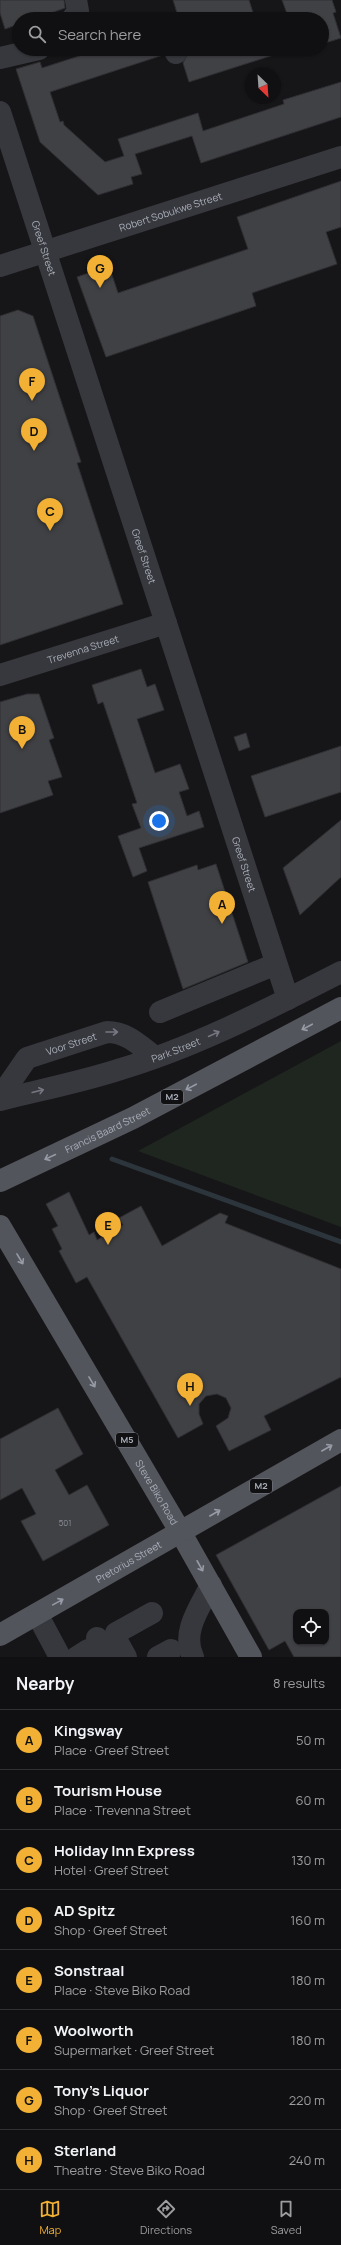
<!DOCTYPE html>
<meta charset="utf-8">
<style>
body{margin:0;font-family:Manrope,sans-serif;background:#19191b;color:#f1f3f6}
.controls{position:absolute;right:12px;bottom:12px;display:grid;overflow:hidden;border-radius:8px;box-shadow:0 1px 3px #0004}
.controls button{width:36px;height:36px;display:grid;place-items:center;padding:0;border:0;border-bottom:1px solid #303032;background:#101012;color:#f1f3f6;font:20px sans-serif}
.compass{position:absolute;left:245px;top:68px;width:36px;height:36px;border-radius:50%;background:#101012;box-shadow:0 1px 3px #0004;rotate:155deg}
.you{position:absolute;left:159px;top:821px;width:14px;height:14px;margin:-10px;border:3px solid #fff;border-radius:50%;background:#1a73e8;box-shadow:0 0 0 6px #1a73e833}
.badge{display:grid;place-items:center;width:26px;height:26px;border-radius:50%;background:#f2b134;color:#111;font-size:13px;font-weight:700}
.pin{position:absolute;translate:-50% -33px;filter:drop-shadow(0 1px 2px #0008)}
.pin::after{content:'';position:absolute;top:21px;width:14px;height:12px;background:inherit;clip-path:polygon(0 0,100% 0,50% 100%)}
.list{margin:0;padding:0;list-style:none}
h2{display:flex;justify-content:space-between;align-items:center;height:52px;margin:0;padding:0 16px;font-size:17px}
h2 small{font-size:13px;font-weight:400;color:#9c9d9f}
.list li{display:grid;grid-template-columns:26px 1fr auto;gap:12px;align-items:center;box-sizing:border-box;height:60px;padding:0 16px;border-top:1px solid #303032}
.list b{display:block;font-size:15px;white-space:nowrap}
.list p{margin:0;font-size:13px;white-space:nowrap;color:#9c9d9f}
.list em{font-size:13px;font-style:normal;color:#9c9d9f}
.icon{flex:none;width:22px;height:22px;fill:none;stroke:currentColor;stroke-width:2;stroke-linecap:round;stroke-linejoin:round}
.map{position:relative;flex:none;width:341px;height:1657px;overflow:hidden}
.search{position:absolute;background:#101012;box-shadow:0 1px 3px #0004;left:12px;right:12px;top:12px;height:44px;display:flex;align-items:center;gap:10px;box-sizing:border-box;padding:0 14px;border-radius:22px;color:#9c9d9f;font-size:15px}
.sheet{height:532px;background:#101012}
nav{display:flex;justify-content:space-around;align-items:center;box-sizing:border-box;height:56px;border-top:1px solid #303032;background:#101012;font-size:11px;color:#9c9d9f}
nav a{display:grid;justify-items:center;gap:2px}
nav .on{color:#f2b134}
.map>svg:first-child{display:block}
</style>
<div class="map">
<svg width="341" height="1657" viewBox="0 0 341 1657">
<rect width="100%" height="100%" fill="#161618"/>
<!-- green -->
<polygon fill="#1e261f" points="341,1041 341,1227 138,1151"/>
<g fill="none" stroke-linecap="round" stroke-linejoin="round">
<!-- stream -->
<polyline stroke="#2c353c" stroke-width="5" points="112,1159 341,1242"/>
</g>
<!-- building -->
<g fill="#404145" stroke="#303034" fill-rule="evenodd">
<polygon points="0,0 64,0 65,8 34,19 19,19 19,24 5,29 0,13"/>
<polygon points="173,0 249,0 255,19 179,19"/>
<polygon points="282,0 332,0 336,12 333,13 341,38 322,44 322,19 289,19"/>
<polygon points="101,49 162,49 163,55 50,92 60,122 63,121 64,125 105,162 124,156 118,139 198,113 203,131 284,104 283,100 341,82 341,117 201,163 192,136 135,154 142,174 131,177 133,184 98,195 40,142 16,69 40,62 42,68"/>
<polygon points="188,49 283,49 283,52 189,82 183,63 188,54"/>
<polygon points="341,181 341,227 326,232 337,264 252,293 256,306 106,357 77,277 109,266 118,293 248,249 237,217"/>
<polygon points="18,310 33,316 81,462 77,463 123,604 0,645 0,316"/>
<polygon points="141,669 147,687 155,684 164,710 137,719 155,773 180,764 189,789 179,792 187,816 199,811 204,827 139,848 147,871 133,877 118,836 141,828 132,804 137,803 103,702 98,704 92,685"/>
<polygon points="27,694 39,694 54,738 49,740 62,777 48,781 53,795 0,813 0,702"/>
<polygon points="246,733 250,747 239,751 234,737"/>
<polygon points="341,746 341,792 265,817 251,776"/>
<polygon points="341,820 341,877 300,915 283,868"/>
<polygon points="216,864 248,962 183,989 148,882 197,865 198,870"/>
<polygon points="69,1192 89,1235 94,1232 97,1240 123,1225 119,1218 141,1206 162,1246 220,1213 228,1216 225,1223 341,1269 341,1377 264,1416 271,1430 229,1451 216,1426 228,1418 231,1408 226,1398 217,1394 206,1396 199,1404 199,1414 203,1424 178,1438 87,1277 76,1283 59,1251 62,1249 52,1229 58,1226 46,1204"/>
<polygon points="58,1408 83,1454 55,1470 69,1495 87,1485 109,1525 43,1561 21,1521 36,1514 22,1488 0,1500 0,1439"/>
<path d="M341,1486v171h-47l-9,-16 -16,9 -53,-95zM296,1612h30v30h-30z"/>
</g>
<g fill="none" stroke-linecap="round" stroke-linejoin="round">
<!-- minor -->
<g stroke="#37383d" stroke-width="22">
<polyline points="72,19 78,11 76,0"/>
<polyline points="174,49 176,53"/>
<polyline points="0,58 39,49"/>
<path id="s1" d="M0,112l288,887"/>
<path id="s2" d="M0,266l341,-109"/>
<path id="s3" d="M0,675l166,-52"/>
<polyline points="160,1012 276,964"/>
<path id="s4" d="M0,1097l27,-39 80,-26c20,0 32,13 48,25"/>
<path id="s5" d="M0,1100c40,-10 81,-18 121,-31 77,-23 149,-61 220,-97"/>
<polyline points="37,1614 60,1657"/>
<polyline points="97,1638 107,1657"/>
<polyline points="77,1657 88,1650"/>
<polyline points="126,1657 116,1639 116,1633 152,1613"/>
<polyline points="158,1657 171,1650"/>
<path d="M193,1657c-12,-25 7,-50 18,-72"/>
</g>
<!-- major -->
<g stroke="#53555c" stroke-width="22">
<path id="s6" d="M0,1181l133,-63 208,-110"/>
<path id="s7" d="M0,1226l181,307 70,124"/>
<path id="s8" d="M0,1635l341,-195"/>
</g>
</g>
<!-- one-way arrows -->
<defs><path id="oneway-shaft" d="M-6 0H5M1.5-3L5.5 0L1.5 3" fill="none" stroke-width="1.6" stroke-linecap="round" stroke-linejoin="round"/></defs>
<g stroke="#979ba6">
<use href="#oneway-shaft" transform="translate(307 1027) rotate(152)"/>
<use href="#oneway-shaft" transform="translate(191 1087) rotate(152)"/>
<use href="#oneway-shaft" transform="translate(50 1157) rotate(155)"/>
<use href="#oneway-shaft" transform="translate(20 1259) rotate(59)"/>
<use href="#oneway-shaft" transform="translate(92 1382) rotate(59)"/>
<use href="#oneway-shaft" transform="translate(327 1448) rotate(-30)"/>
<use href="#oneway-shaft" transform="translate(215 1513) rotate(-30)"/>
<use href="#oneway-shaft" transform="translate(200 1566) rotate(61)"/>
<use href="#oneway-shaft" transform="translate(58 1602) rotate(-29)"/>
</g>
<g stroke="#757881">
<use href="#oneway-shaft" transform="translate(112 1032)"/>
<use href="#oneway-shaft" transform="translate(214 1034) rotate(-25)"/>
<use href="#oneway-shaft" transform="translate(38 1091) rotate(-14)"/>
</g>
<g text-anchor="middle" stroke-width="4" stroke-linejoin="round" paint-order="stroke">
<!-- number labels -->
<g font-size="8" fill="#8e929b">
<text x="65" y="1526">501</text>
</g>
<!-- shield labels -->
<g fill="#111113" stroke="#7b7e86" stroke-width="1">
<rect x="161" y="1090" width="22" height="14" rx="3"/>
<rect x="116" y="1433" width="22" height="14" rx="3"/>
<rect x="250" y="1479" width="22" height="14" rx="3"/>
</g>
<g font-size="9" font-weight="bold" fill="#a8adb8">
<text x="172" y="1100">M2</text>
<text x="127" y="1443">M5</text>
<text x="261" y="1489">M2</text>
</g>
<!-- street labels -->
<g font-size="10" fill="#a8adb8" stroke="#111113">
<text dy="4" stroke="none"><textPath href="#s2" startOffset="179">Robert Sobukwe Street</textPath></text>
<text dy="4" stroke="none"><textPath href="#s1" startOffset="143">Greef Street</textPath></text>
<text dy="4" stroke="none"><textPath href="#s1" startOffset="467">Greef Street</textPath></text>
<text dy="4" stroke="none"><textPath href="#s3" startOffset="87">Trevenna Street</textPath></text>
<text dy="4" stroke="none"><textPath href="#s1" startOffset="791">Greef Street</textPath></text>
<text dy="4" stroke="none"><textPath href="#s4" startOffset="94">Voor Street</textPath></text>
<text dy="4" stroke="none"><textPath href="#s5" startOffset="183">Park Street</textPath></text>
<text dy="4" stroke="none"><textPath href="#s6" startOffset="119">Francis Baard Street</textPath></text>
<text dy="4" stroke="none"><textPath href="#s7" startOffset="309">Steve Biko Road</textPath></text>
<text dy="4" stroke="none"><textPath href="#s8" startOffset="148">Pretorius Street</textPath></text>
</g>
</g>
</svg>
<div class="controls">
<button><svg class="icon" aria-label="locate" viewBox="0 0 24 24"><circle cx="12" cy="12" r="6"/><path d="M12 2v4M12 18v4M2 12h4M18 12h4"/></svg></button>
</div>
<svg class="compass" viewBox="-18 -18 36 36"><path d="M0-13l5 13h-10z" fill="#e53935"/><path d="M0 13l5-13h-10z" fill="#9c9d9f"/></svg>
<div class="you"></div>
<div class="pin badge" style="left:222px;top:924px">A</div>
<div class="pin badge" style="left:22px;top:749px">B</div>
<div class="pin badge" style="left:50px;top:531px">C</div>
<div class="pin badge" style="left:34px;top:451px">D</div>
<div class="pin badge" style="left:108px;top:1245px">E</div>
<div class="pin badge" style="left:32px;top:401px">F</div>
<div class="pin badge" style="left:100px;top:288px">G</div>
<div class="pin badge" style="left:190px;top:1406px">H</div>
<div class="search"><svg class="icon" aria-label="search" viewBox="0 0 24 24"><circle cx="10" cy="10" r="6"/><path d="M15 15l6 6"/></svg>Search here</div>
</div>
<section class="sheet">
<h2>Nearby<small>8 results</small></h2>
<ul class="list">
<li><span class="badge">A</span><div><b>Kingsway</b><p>Place · Greef Street</p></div><em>50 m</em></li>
<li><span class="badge">B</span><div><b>Tourism House</b><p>Place · Trevenna Street</p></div><em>60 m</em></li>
<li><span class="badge">C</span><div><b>Holiday Inn Express</b><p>Hotel · Greef Street</p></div><em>130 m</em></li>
<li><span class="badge">D</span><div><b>AD Spitz</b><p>Shop · Greef Street</p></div><em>160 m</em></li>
<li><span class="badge">E</span><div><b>Sonstraal</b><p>Place · Steve Biko Road</p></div><em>180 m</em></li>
<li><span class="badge">F</span><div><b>Woolworth</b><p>Supermarket · Greef Street</p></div><em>180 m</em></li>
<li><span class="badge">G</span><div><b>Tony's Liquor</b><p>Shop · Greef Street</p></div><em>220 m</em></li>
<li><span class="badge">H</span><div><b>Sterland</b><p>Theatre · Steve Biko Road</p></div><em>240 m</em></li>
</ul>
</section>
<nav>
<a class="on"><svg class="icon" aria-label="map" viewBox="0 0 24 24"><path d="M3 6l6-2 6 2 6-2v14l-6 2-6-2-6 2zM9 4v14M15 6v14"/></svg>Map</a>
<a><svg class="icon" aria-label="directions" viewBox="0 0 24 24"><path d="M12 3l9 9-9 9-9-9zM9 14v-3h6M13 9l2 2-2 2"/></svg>Directions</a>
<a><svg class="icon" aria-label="saved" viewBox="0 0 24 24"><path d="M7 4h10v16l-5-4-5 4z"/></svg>Saved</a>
</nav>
